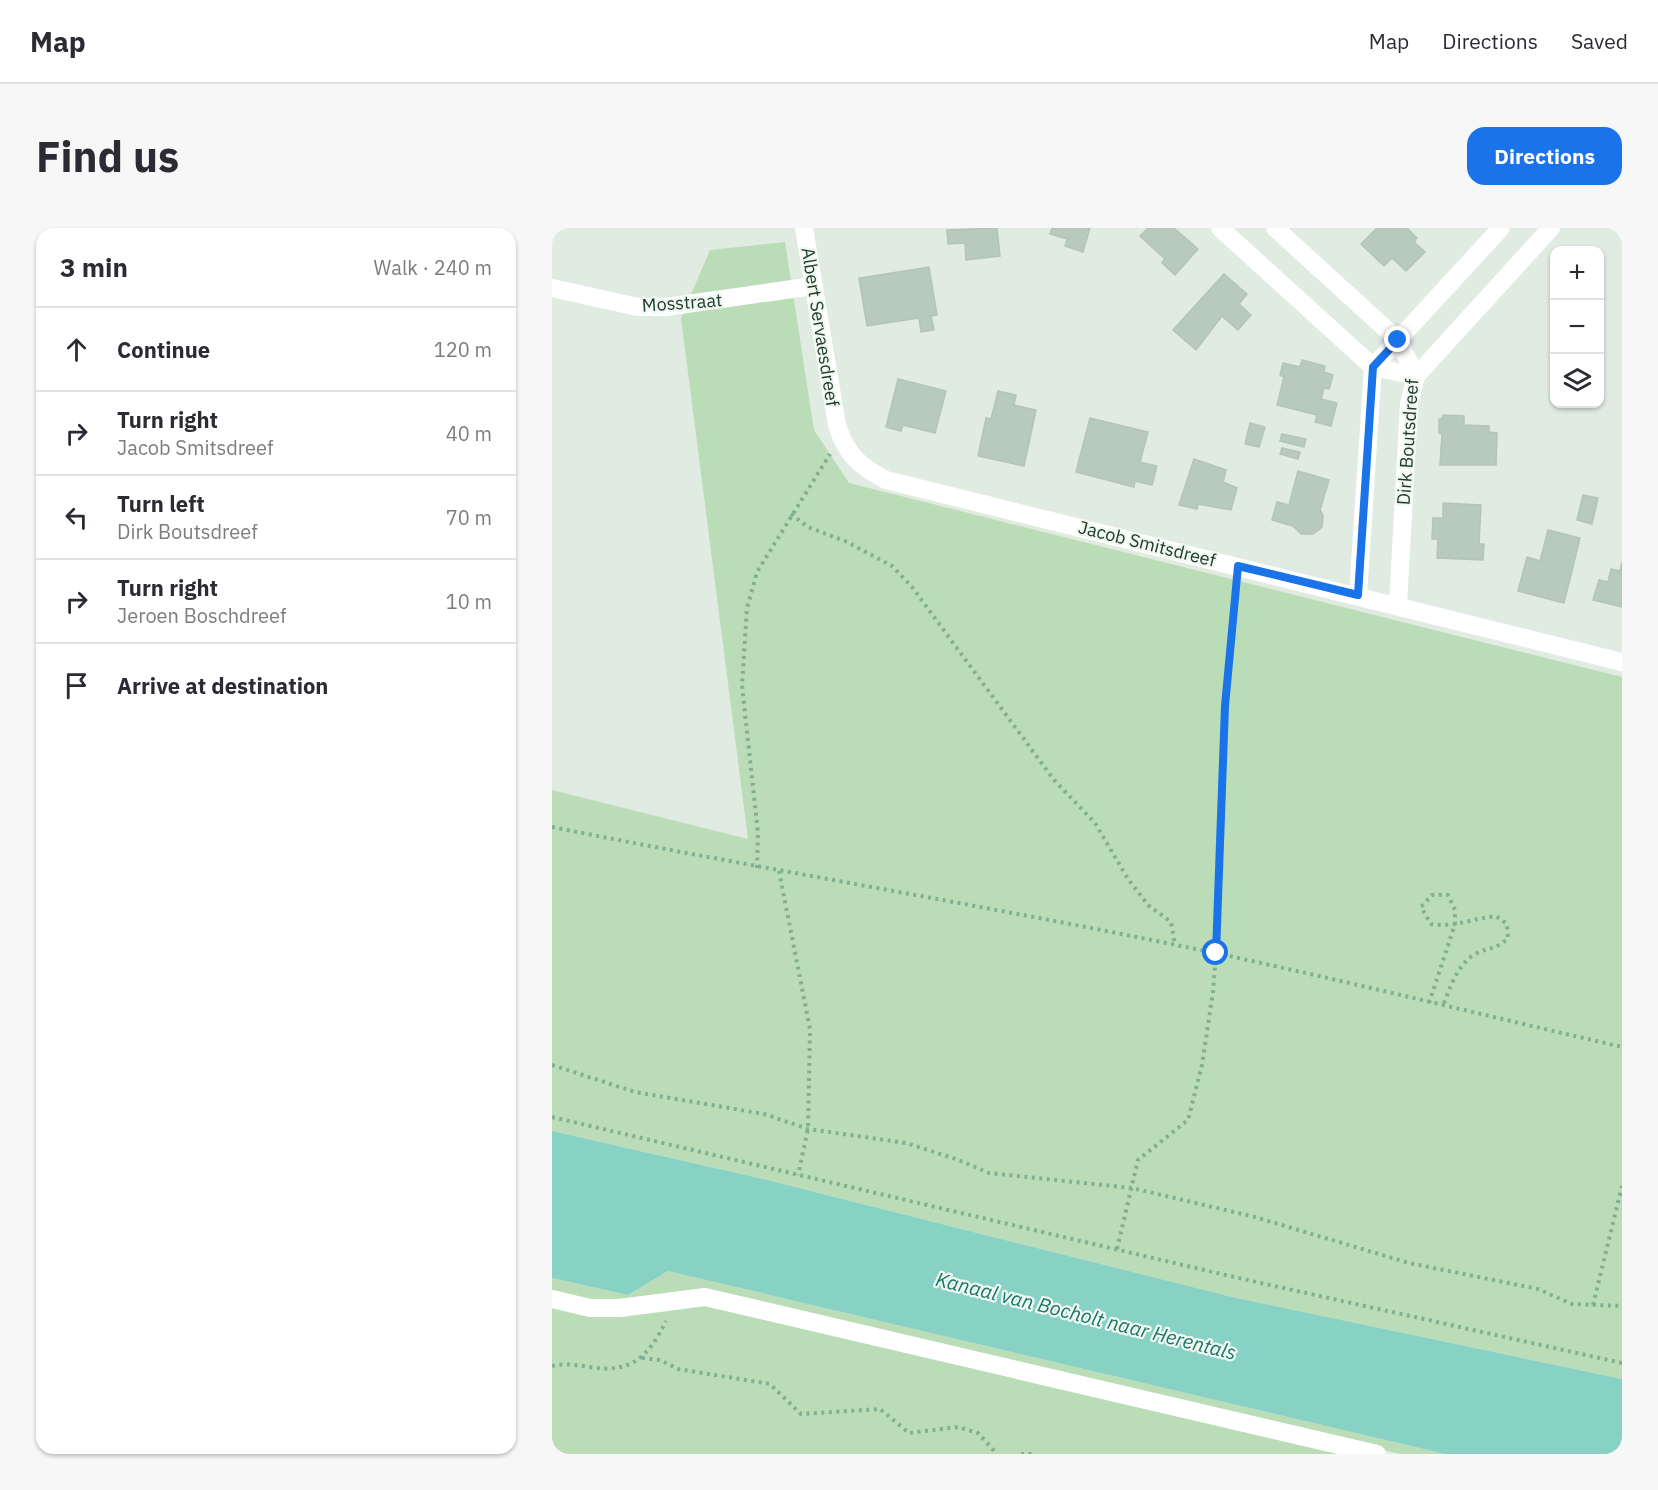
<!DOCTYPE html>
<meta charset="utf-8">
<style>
body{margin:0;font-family:"IBM Plex Sans",sans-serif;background:#f7f7f7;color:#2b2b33}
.controls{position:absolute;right:18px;top:18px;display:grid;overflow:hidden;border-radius:12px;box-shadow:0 2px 4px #0004}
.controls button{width:54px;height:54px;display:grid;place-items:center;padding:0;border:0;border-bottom:2px solid #e1e1e2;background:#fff;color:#2b2b33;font:30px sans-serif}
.stop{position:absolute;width:18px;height:18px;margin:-14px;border:4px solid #1a73e8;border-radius:50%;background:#fff}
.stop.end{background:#1a73e8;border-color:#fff;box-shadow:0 2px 6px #0008}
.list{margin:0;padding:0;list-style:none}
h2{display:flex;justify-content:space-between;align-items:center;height:78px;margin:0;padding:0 24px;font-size:26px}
h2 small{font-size:20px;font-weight:400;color:#7c7c81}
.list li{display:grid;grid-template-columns:39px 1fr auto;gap:18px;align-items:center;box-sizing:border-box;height:84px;padding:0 24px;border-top:2px solid #e1e1e2}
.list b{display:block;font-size:22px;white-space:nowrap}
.list p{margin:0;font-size:20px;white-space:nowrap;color:#7c7c81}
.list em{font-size:20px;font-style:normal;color:#7c7c81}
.icon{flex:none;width:33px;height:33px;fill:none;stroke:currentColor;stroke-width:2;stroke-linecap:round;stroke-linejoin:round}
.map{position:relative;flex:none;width:1070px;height:1226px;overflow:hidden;border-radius:18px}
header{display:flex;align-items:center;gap:36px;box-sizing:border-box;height:84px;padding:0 30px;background:#fff;border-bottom:2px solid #e1e1e2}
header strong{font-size:28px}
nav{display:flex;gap:33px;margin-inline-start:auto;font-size:21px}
.intro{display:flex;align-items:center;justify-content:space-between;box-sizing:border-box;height:144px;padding:0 36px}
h1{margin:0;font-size:42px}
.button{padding:15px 27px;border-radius:18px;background:#1a73e8;color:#fff;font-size:21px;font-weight:700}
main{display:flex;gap:36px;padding:0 36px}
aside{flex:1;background:#fff;border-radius:18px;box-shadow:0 2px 4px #0004}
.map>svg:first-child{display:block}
</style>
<header>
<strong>Map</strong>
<nav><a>Map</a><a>Directions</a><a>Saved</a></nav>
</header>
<div class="intro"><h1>Find us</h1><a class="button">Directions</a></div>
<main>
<aside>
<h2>3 min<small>Walk · 240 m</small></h2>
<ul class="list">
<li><svg class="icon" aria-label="ahead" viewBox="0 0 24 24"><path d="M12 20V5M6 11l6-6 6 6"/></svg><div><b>Continue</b></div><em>120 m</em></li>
<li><svg class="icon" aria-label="right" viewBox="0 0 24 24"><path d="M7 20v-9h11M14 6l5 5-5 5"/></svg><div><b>Turn right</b><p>Jacob Smitsdreef</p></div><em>40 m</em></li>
<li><svg class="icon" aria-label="left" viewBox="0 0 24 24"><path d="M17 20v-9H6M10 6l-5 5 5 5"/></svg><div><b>Turn left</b><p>Dirk Boutsdreef</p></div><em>70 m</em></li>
<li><svg class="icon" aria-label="right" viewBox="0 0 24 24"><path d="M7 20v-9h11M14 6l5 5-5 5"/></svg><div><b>Turn right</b><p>Jeroen Boschdreef</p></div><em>10 m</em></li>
<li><svg class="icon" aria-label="arrive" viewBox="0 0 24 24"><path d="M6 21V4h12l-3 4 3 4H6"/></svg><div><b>Arrive at destination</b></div></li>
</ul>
</aside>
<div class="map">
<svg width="1070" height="1226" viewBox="0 0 1070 1226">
<rect width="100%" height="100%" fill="#e0ebe2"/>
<!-- green -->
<g fill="#baddb8">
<polygon points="233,14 262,202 297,255 1070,449 1070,1151 680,1069 215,952 0,903 0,562 196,611 129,90 158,22"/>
<polygon points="116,1043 893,1226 849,1226 190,1074 152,1061 41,1074 0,1064 0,1050 76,1067"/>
<polygon points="138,1074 793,1226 0,1226 0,1078"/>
</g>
<!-- water -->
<polygon fill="#87d1c5" points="0,903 215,952 680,1069 1070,1151 1070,1226 893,1226 116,1043 76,1067 0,1050"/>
<!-- building -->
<g fill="#b8c9bd" stroke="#b2c5b7" stroke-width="1.5">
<polygon points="445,0 448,28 414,32 413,15 396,16 395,2"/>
<polygon points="500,0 538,0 531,24 513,18 515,11 498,6"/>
<polygon points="596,0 622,0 646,21 623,47 610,35 613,31 588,8"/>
<polygon points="825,0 855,0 865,10 862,14 873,24 854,43 840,30 832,38 809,16"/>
<polygon points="377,39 385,87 379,88 382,102 369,104 367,90 315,98 307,50"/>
<polygon points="672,46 695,66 687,76 699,87 686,102 670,88 644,122 621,102"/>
<polygon points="750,132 773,138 772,144 781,147 777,161 772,160 769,171 785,175 779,198 763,194 765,187 725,177 732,149 728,147 731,135 748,139"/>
<polygon points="346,151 394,163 383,205 351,197 349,203 334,199"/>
<polygon points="446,163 464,167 462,177 484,182 472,238 426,228 434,190 439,191"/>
<polygon points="891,187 912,188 912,197 937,198 937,204 945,205 944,237 888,237 890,206 887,205 887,191 890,191"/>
<polygon points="538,190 596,204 588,234 605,238 600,257 583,253 582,259 524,244"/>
<polygon points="698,195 713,199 707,219 693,216"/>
<polygon points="730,206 754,211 752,219 728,213"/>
<polygon points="730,220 748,224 746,231 728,226"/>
<polygon points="642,231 674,242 671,254 685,260 679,282 646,276 645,281 627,277"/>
<polygon points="746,243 777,252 768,282 771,287 770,299 761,306 749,306 741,298 720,292 725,274 737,277"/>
<polygon points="1031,267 1046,270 1040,296 1025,292"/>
<polygon points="891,275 929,277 927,316 932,316 931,332 885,330 886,311 880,311 881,290 891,290"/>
<polygon points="996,302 1028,310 1012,375 966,363 975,329 988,333"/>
<polygon points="1070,334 1070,379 1041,372 1047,352 1056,354 1059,341 1068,343"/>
</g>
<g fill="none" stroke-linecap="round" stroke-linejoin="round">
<!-- path -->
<g stroke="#80af91" stroke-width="4" stroke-dasharray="3 4.5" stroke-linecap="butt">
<polyline points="239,286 256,299 295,314 340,338 360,359 502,552 543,595 576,651 596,677 619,694 623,717"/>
<path d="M0,599c221,44 443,80 663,126 136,29 272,63 407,94"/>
<polyline points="205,640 206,605 190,458 195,380 205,344 278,226"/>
<polyline points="227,643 258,801 256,901 246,947"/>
<path d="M877,775l26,-79v-14l-7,-15h-16l-11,12 10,17c23,4 43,-6 65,-8l11,8 1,14c-12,12 -20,9 -33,16 -18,11 -25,34 -32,52"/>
<polyline points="0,837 83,864 212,886 256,901 354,915 404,931 437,945 580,960 703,989 857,1035 986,1061 1020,1076 1070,1078"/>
<polyline points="0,889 682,1049 1070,1135"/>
<polyline points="565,1021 586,932 636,892 650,837 661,764 664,725 673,478 684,356"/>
<polyline points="1041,1077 1070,958"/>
<polyline points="90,1130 108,1132 126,1141 218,1156 249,1186 328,1181 357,1205 406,1199 426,1205 445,1226"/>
<path d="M0,1138c12,-3 26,-1 37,1 43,7 59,-10 77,-46"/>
<polyline points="469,1226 483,1226"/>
</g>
<!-- minor -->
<g stroke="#fff" stroke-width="18">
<path d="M252,0l33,197c9,29 22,41 49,55l736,182"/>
<polyline points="668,0 821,139"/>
<polyline points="723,0 846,112 864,148 857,176 846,377"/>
<polyline points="0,60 86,79 114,79 261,58"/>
<polyline points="821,139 864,148 999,0"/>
<polyline points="821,139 949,0"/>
<polyline points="806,367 821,139"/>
<polyline points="0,1071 38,1080 68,1080 153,1069 825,1226"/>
</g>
</g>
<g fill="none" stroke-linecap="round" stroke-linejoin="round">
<!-- route -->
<polyline stroke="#1a73e8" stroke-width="8" points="664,725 673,478 686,338 806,367 821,139 846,112"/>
</g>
<g text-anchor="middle" stroke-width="4.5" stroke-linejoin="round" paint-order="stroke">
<!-- street labels -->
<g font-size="18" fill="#203b2b" stroke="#f0f8f1">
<text transform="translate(130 75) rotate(-4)" y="6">Mosstraat</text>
<text transform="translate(268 99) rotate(81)" y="6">Albert Servaesdreef</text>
<text transform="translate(856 214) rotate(-86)" y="6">Dirk Boutsdreef</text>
<text transform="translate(595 316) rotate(14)" y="6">Jacob Smitsdreef</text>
</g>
<!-- water labels -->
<g font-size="20" font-style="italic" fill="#1a7769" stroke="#f0f8f1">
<text transform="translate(534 1088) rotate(14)" y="7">Kanaal van Bocholt naar Herentals</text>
</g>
</g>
</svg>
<div class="controls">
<button>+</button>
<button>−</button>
<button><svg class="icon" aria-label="layers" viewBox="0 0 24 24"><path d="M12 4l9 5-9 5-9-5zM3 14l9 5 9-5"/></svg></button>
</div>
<div class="stop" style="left:664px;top:725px"></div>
<div class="stop end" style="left:846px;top:112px"></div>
</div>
</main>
